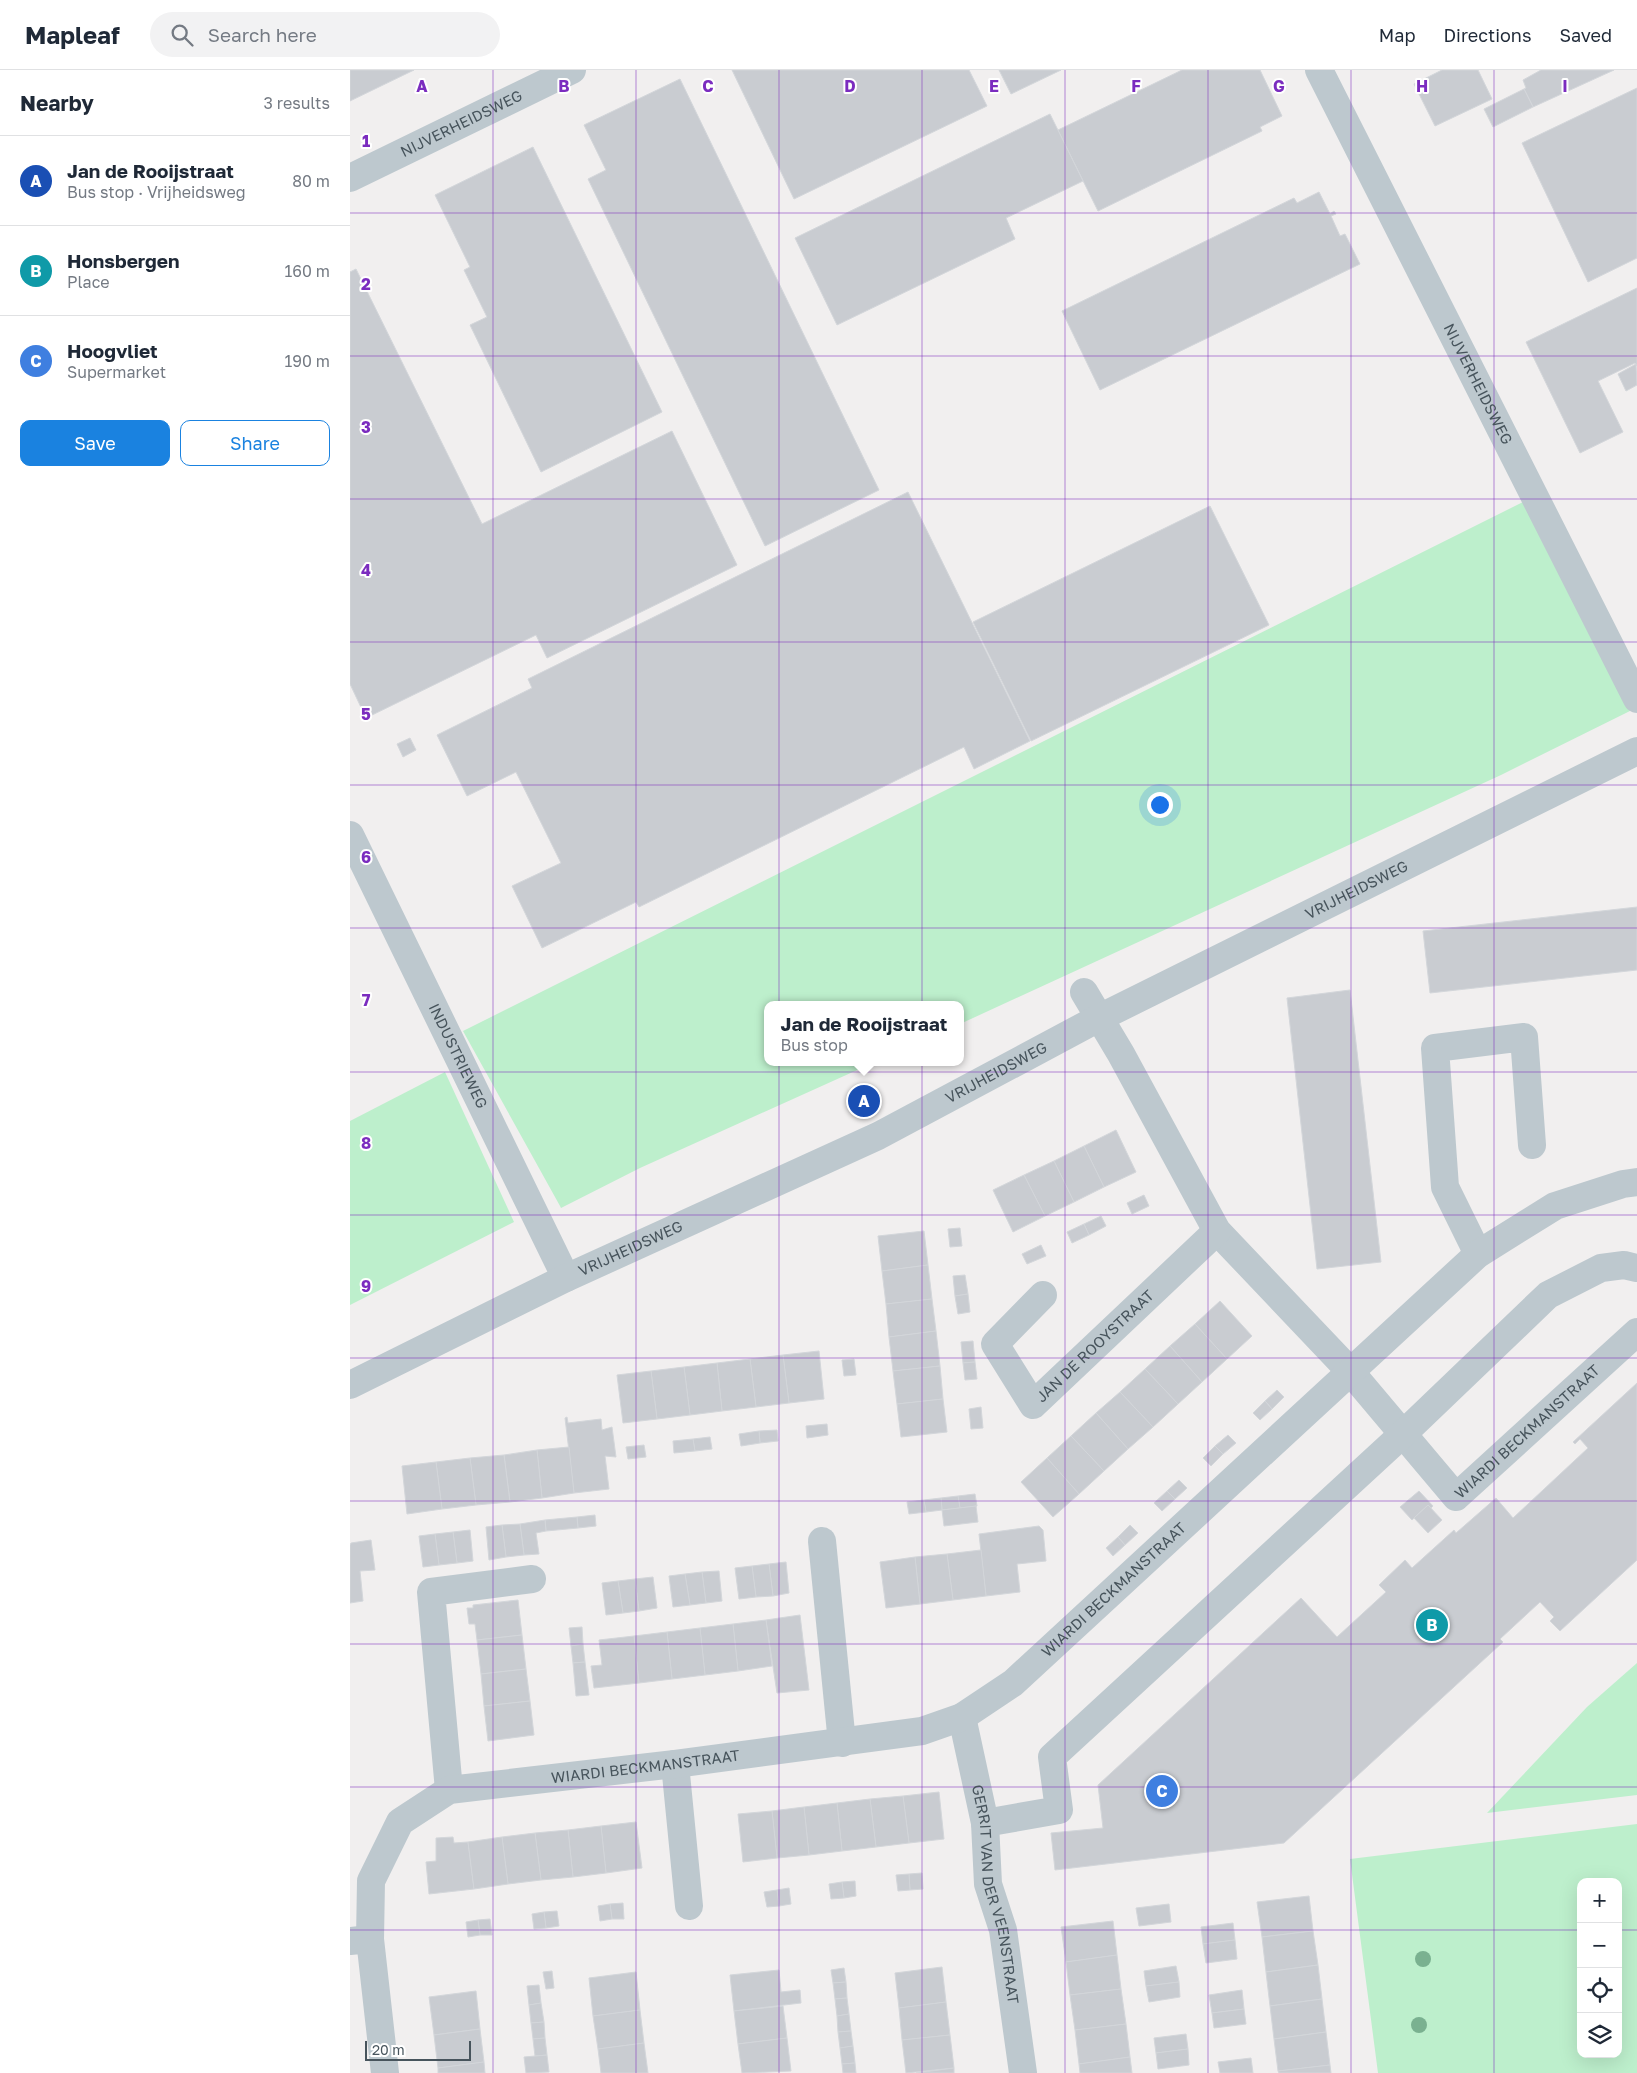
<!DOCTYPE html>
<meta charset="utf-8">
<style>
body{margin:0;font-family:"Golos Text",sans-serif;background:#f2f2f3;color:#1f2937}
.controls{position:absolute;right:15px;bottom:15px;display:grid;overflow:hidden;border-radius:10px;box-shadow:0 5px 20px #0002}
.controls button{width:45px;height:45px;display:grid;place-items:center;padding:0;border:0;border-bottom:1px solid #e0e1e3;background:#fff;color:#1f2937;font:25px sans-serif}
.scale{position:absolute;left:15px;bottom:12px;width:106px;box-sizing:border-box;padding-left:5px;border:2px solid #47545c;border-top:0;font-size:14px;line-height:18px;white-space:nowrap;color:#47545c;-webkit-text-stroke:4px #fff;paint-order:stroke}
.you{position:absolute;left:809px;top:734px;width:18px;height:18px;margin:-12px;border:4px solid #fff;border-radius:50%;background:#1a73e8;box-shadow:0 0 0 8px #1a73e833}
.badge{display:grid;place-items:center;width:32px;height:32px;border-radius:50%;background:#1a82e0;color:#fff;font-size:16px;font-weight:700}
.pin{position:absolute;translate:-50% -50%;border:2px solid #fff;box-shadow:0 1px 5px #0006}
.popup{position:absolute;left:414px;top:931px;width:200px;height:65px;box-sizing:border-box;display:grid;place-content:center;border-radius:10px;background:#fff;filter:drop-shadow(0 1px 4px #0005);font-size:16px;white-space:nowrap;color:#747a83}
.popup b{font-size:19px;color:#1f2937}
.popup::after{content:'';position:absolute;left:50%;top:100%;margin-left:-10px;border:10px solid transparent;border-top-color:#fff}
.list{margin:0;padding:0;list-style:none}
h2{display:flex;justify-content:space-between;align-items:center;height:65px;margin:0;padding:0 20px;font-size:21px}
h2 small{font-size:16px;font-weight:400;color:#747a83}
.list li{display:grid;grid-template-columns:32px 1fr auto;gap:15px;align-items:center;box-sizing:border-box;height:90px;padding:0 20px;border-top:1px solid #e0e1e3}
.list b{display:block;font-size:19px;white-space:nowrap}
.list p{margin:0;font-size:16px;white-space:nowrap;color:#747a83}
.list em{font-size:16px;font-style:normal;color:#747a83}
.actions{display:flex;gap:10px;padding:15px 20px}
.actions a{flex:1;padding:11px 0;border:1px solid #1a82e0;border-radius:10px;text-align:center;font-size:18px;color:#1a82e0}
.actions .main{background:#1a82e0;color:#fff}
.icon{flex:none;width:28px;height:28px;fill:none;stroke:currentColor;stroke-width:2;stroke-linecap:round;stroke-linejoin:round}
.map{position:relative;flex:none;width:1287px;height:2003px;overflow:hidden}
header{display:flex;align-items:center;gap:30px;box-sizing:border-box;height:70px;padding:0 25px;background:#fff;border-bottom:1px solid #e0e1e3}
header strong{font-size:24px}
nav{display:flex;gap:28px;margin-inline-start:auto;font-size:18px}
.search{width:350px;height:45px;background:#f2f2f3;display:flex;align-items:center;gap:12px;box-sizing:border-box;padding:0 18px;border-radius:28px;color:#747a83;font-size:19px}
main{display:flex}
aside{flex:1;background:#fff}
.map>svg:first-child{display:block}
</style>
<header>
<strong>Mapleaf</strong>
<div class="search"><svg class="icon" aria-label="search" viewBox="0 0 24 24"><circle cx="10" cy="10" r="6"/><path d="M15 15l6 6"/></svg>Search here</div>
<nav><a>Map</a><a>Directions</a><a>Saved</a></nav>
</header>
<main>
<aside>
<h2>Nearby<small>3 results</small></h2>
<ul class="list">
<li><span class="badge" style="background:#1a4fb4">A</span><div><b>Jan de Rooijstraat</b><p>Bus stop · Vrijheidsweg</p></div><em>80 m</em></li>
<li><span class="badge" style="background:#0f9aa8">B</span><div><b>Honsbergen</b><p>Place</p></div><em>160 m</em></li>
<li><span class="badge" style="background:#3f7fe0">C</span><div><b>Hoogvliet</b><p>Supermarket</p></div><em>190 m</em></li>
</ul>
<div class="actions"><a class="main">Save</a><a>Share</a></div>
</aside>
<div class="map">
<svg width="1287" height="2003" viewBox="0 0 1287 2003">
<rect width="100%" height="100%" fill="#f1efef"/>
<!-- green -->
<g fill="#bdefcc" fill-rule="evenodd">
<polygon points="1175,431 1284,639 1151,705 610,954 610,935 418,935 418,992 525,992 290,1098 211,1138 210,1136 113,961"/>
<polygon points="95,1002 164,1152 0,1235 0,1051"/>
<polygon points="1287,1593 1287,1725 1137,1743 1237,1637"/>
<path d="M1287,1754v249h-259l-28,-214zM1231,1812h37v172h-37z"/>
</g>
<!-- building -->
<g fill="#c9ccd1" stroke="#d3d6da">
<polygon points="0,0 64,0 0,31"/>
<polygon points="382,0 619,0 637,36 444,129"/>
<polygon points="649,0 711,0 661,24"/>
<polygon points="832,0 910,0 932,46 910,57 912,61 748,141 708,60"/>
<polygon points="1092,0 1128,0 1142,29 1085,56 1064,14"/>
<polygon points="1191,0 1264,0 1183,37 1174,19 1176,18 1173,10"/>
<polygon points="330,9 529,420 415,476 238,109 256,100 234,55"/>
<polygon points="1287,18 1287,188 1238,212 1172,73"/>
<polygon points="1174,19 1183,37 1143,57 1134,39"/>
<polygon points="700,44 733,111 656,148 665,169 487,255 445,168"/>
<polygon points="183,77 312,342 191,402 120,255 137,247 114,200 120,197 85,125"/>
<polygon points="969,122 980,144 984,141 986,144 981,146 990,166 995,164 1010,194 750,320 712,241 944,128 947,133"/>
<polygon points="6,199 132,454 322,361 387,495 197,588 186,565 16,648 0,614 0,202"/>
<polygon points="1287,218 1287,296 1285,293 1248,311 1273,362 1230,383 1176,272"/>
<polygon points="1286,294 1287,315 1276,321 1268,304"/>
<polygon points="558,422 680,671 624,699 614,677 289,837 286,832 192,878 162,816 211,793 166,702 117,726 87,665 182,618 178,609"/>
<polygon points="860,436 919,555 681,671 623,552"/>
<polygon points="60,668 66,680 53,687 47,674"/>
<polygon points="1287,837 1287,900 1080,923 1073,861"/>
<polygon points="1000,920 1031,1192 967,1199 937,928"/>
<polygon points="766,1060 786,1102 754,1117 734,1076"/>
<polygon points="734,1076 754,1117 724,1132 704,1091"/>
<polygon points="704,1091 724,1132 695,1146 674,1105"/>
<polygon points="674,1105 695,1146 663,1162 643,1120"/>
<polygon points="794,1125 799,1136 782,1144 777,1133"/>
<polygon points="751,1146 756,1156 739,1165 734,1154"/>
<polygon points="734,1154 739,1165 722,1173 717,1162"/>
<polygon points="610,1158 612,1176 600,1177 598,1159"/>
<polygon points="574,1161 578,1195 532,1201 528,1166"/>
<polygon points="691,1175 696,1186 677,1194 672,1184"/>
<polygon points="578,1195 582,1229 536,1234 532,1201"/>
<polygon points="615,1205 618,1224 605,1226 603,1206"/>
<polygon points="618,1224 620,1242 608,1244 605,1226"/>
<polygon points="582,1229 586,1261 539,1267 536,1234"/>
<polygon points="870,1231 902,1266 877,1289 845,1254"/>
<polygon points="845,1254 877,1289 852,1312 820,1276"/>
<polygon points="586,1261 590,1296 543,1301 539,1267"/>
<polygon points="623,1271 625,1292 613,1293 611,1272"/>
<polygon points="820,1276 852,1312 828,1334 795,1299"/>
<polygon points="469,1281 474,1329 439,1333 433,1285"/>
<polygon points="433,1285 439,1333 406,1337 400,1289"/>
<polygon points="400,1289 406,1337 372,1341 367,1293"/>
<polygon points="504,1289 506,1305 494,1306 492,1290"/>
<polygon points="625,1292 627,1309 615,1310 613,1293"/>
<polygon points="367,1293 372,1341 340,1345 334,1297"/>
<polygon points="590,1296 593,1329 547,1334 543,1301"/>
<polygon points="334,1297 340,1345 307,1349 301,1301"/>
<polygon points="795,1299 828,1334 803,1357 770,1322"/>
<polygon points="301,1301 307,1349 273,1353 267,1305"/>
<polygon points="1287,1313 1287,1490 1210,1561 1200,1551 1204,1547 1190,1532 1150,1569 1153,1572 934,1773 705,1800 701,1763 753,1758 748,1715 951,1528 987,1567 1036,1522 1029,1515 1055,1490 1062,1498 1104,1460 1106,1463 1146,1428 1163,1448 1238,1378 1230,1369 1225,1374 1223,1372"/>
<polygon points="927,1320 934,1327 922,1339 915,1331"/>
<polygon points="770,1322 803,1357 778,1379 746,1343"/>
<polygon points="593,1329 597,1362 551,1367 547,1334"/>
<polygon points="915,1331 922,1339 910,1350 903,1343"/>
<polygon points="631,1337 633,1358 621,1359 619,1339"/>
<polygon points="746,1343 778,1379 754,1401 721,1366"/>
<polygon points="217,1347 218,1353 251,1349 252,1360 262,1357 266,1387 255,1386 259,1419 224,1423 215,1348"/>
<polygon points="477,1354 478,1365 457,1368 456,1356"/>
<polygon points="427,1360 428,1371 410,1373 409,1361"/>
<polygon points="409,1361 410,1373 391,1376 389,1364"/>
<polygon points="878,1365 886,1373 873,1384 865,1376"/>
<polygon points="721,1366 754,1401 729,1424 697,1388"/>
<polygon points="360,1367 362,1379 345,1381 343,1369"/>
<polygon points="343,1369 345,1381 324,1383 323,1371"/>
<polygon points="294,1375 296,1387 278,1389 276,1377"/>
<polygon points="865,1376 873,1384 861,1396 853,1388"/>
<polygon points="219,1377 224,1423 192,1428 187,1380"/>
<polygon points="187,1380 192,1428 160,1432 154,1385"/>
<polygon points="154,1385 160,1432 126,1435 120,1388"/>
<polygon points="120,1388 126,1435 92,1439 86,1392"/>
<polygon points="697,1388 729,1424 703,1447 671,1412"/>
<polygon points="86,1392 92,1439 57,1444 52,1396"/>
<polygon points="829,1410 837,1418 825,1429 817,1421"/>
<polygon points="817,1421 825,1429 812,1441 804,1433"/>
<polygon points="1069,1421 1083,1436 1081,1438 1078,1435 1062,1450 1050,1437"/>
<polygon points="625,1424 627,1436 610,1438 608,1426"/>
<polygon points="608,1426 610,1438 592,1440 591,1428"/>
<polygon points="591,1428 592,1440 576,1442 574,1430"/>
<polygon points="574,1430 576,1442 559,1444 557,1432"/>
<polygon points="1078,1435 1092,1450 1078,1463 1064,1448"/>
<polygon points="626,1436 628,1452 594,1456 592,1440"/>
<polygon points="245,1445 246,1456 228,1458 227,1447"/>
<polygon points="227,1447 228,1458 196,1461 195,1450"/>
<polygon points="195,1450 196,1461 186,1463 189,1484 174,1485 170,1454"/>
<polygon points="170,1454 174,1485 156,1487 152,1455"/>
<polygon points="152,1455 156,1487 139,1490 136,1457"/>
<polygon points="780,1455 788,1463 775,1475 768,1467"/>
<polygon points="689,1456 693,1460 696,1491 667,1494 670,1522 636,1526 629,1464"/>
<polygon points="120,1460 123,1491 107,1493 103,1462"/>
<polygon points="103,1462 107,1493 89,1495 85,1464"/>
<polygon points="85,1464 89,1495 73,1497 69,1466"/>
<polygon points="768,1467 775,1475 763,1486 756,1478"/>
<polygon points="21,1470 25,1500 10,1501 13,1531 0,1533 0,1475 1,1473"/>
<polygon points="631,1480 636,1526 603,1530 597,1484"/>
<polygon points="597,1484 603,1530 570,1534 565,1487"/>
<polygon points="565,1487 570,1534 536,1538 530,1492"/>
<polygon points="436,1492 439,1523 423,1526 419,1494"/>
<polygon points="419,1494 423,1526 406,1527 402,1496"/>
<polygon points="402,1496 406,1527 389,1529 385,1498"/>
<polygon points="369,1501 372,1531 356,1533 352,1502"/>
<polygon points="352,1502 356,1533 340,1535 335,1504"/>
<polygon points="335,1504 340,1535 323,1537 319,1506"/>
<polygon points="303,1507 307,1538 289,1541 285,1509"/>
<polygon points="285,1509 289,1541 273,1543 268,1511"/>
<polygon points="268,1511 273,1543 256,1545 252,1513"/>
<polygon points="168,1530 172,1565 127,1570 125,1554 119,1554 117,1538 123,1538 123,1535"/>
<polygon points="450,1545 459,1620 427,1623 416,1550"/>
<polygon points="416,1550 422,1596 388,1601 383,1554"/>
<polygon points="383,1554 388,1601 355,1605 350,1558"/>
<polygon points="232,1557 233,1574 221,1576 219,1558"/>
<polygon points="350,1558 355,1605 322,1609 317,1562"/>
<polygon points="317,1562 322,1609 289,1613 284,1566"/>
<polygon points="172,1565 176,1599 131,1604 127,1570"/>
<polygon points="284,1566 289,1613 244,1618 241,1596 252,1595 249,1570"/>
<polygon points="233,1574 235,1592 223,1593 221,1576"/>
<polygon points="235,1592 239,1625 226,1626 223,1593"/>
<polygon points="176,1599 180,1631 134,1636 131,1604"/>
<polygon points="180,1631 184,1665 138,1671 134,1636"/>
<polygon points="589,1722 594,1769 559,1773 553,1726"/>
<polygon points="553,1726 559,1773 526,1777 520,1729"/>
<polygon points="520,1729 526,1777 492,1781 487,1733"/>
<polygon points="487,1733 492,1781 459,1785 454,1737"/>
<polygon points="454,1737 459,1785 427,1788 422,1741"/>
<polygon points="422,1741 427,1788 393,1792 388,1744"/>
<polygon points="286,1752 292,1798 256,1803 251,1756"/>
<polygon points="251,1756 256,1803 223,1807 218,1760"/>
<polygon points="218,1760 223,1807 191,1810 185,1763"/>
<polygon points="185,1763 191,1810 158,1814 152,1767"/>
<polygon points="103,1767 104,1773 118,1772 124,1819 79,1824 76,1792 86,1791 86,1768"/>
<polygon points="152,1767 158,1814 124,1819 118,1772"/>
<polygon points="572,1803 573,1819 560,1820 559,1804"/>
<polygon points="559,1804 560,1820 548,1821 546,1805"/>
<polygon points="505,1811 506,1826 494,1828 492,1812"/>
<polygon points="492,1812 494,1828 481,1829 479,1814"/>
<polygon points="439,1818 441,1834 429,1836 427,1820"/>
<polygon points="427,1820 429,1836 417,1837 414,1822"/>
<polygon points="959,1826 963,1861 912,1867 907,1832"/>
<polygon points="273,1833 274,1849 262,1849 260,1834"/>
<polygon points="260,1834 262,1849 250,1851 248,1836"/>
<polygon points="819,1834 821,1852 789,1856 786,1838"/>
<polygon points="207,1841 209,1856 196,1858 194,1842"/>
<polygon points="194,1842 196,1858 184,1859 182,1844"/>
<polygon points="140,1849 142,1865 130,1865 128,1850"/>
<polygon points="128,1850 130,1865 118,1867 116,1852"/>
<polygon points="763,1851 767,1885 716,1892 711,1857"/>
<polygon points="883,1853 885,1870 853,1874 851,1857"/>
<polygon points="963,1861 968,1895 916,1902 912,1867"/>
<polygon points="885,1870 887,1889 856,1893 853,1874"/>
<polygon points="767,1885 771,1919 720,1925 716,1892"/>
<polygon points="968,1895 972,1929 920,1936 916,1902"/>
<polygon points="826,1896 829,1912 796,1916 794,1901"/>
<polygon points="592,1897 596,1932 549,1938 545,1903"/>
<polygon points="494,1898 496,1912 483,1913 481,1900"/>
<polygon points="429,1900 431,1922 450,1920 451,1933 384,1941 380,1905"/>
<polygon points="202,1901 204,1918 196,1919 193,1902"/>
<polygon points="286,1902 290,1940 243,1946 239,1908"/>
<polygon points="496,1912 497,1928 485,1929 483,1913"/>
<polygon points="829,1912 830,1927 799,1932 796,1916"/>
<polygon points="189,1915 191,1933 179,1935 177,1916"/>
<polygon points="771,1919 776,1954 725,1960 720,1925"/>
<polygon points="892,1920 894,1939 862,1943 859,1925"/>
<polygon points="126,1921 130,1959 84,1965 79,1927"/>
<polygon points="497,1928 499,1944 487,1946 485,1929"/>
<polygon points="972,1929 976,1962 924,1969 920,1936"/>
<polygon points="596,1932 600,1965 552,1970 549,1938"/>
<polygon points="191,1933 194,1952 181,1953 179,1935"/>
<polygon points="433,1936 437,1968 388,1974 384,1941"/>
<polygon points="894,1939 896,1954 864,1958 862,1943"/>
<polygon points="290,1940 294,1973 248,1979 243,1946"/>
<polygon points="499,1944 501,1961 488,1962 487,1946"/>
<polygon points="194,1952 195,1968 183,1969 181,1953"/>
<polygon points="776,1954 780,1987 729,1994 725,1960"/>
<polygon points="130,1959 134,1992 88,1998 84,1965"/>
<polygon points="501,1961 503,1976 490,1978 488,1962"/>
<polygon points="976,1962 980,1995 928,2001 924,1969"/>
<polygon points="836,1964 838,1979 806,1983 804,1968"/>
<polygon points="600,1965 604,1998 556,2003 552,1970"/>
<polygon points="195,1968 197,1985 185,1986 183,1969"/>
<polygon points="437,1968 441,2001 392,2003 388,1974"/>
<polygon points="294,1973 298,2003 251,2003 248,1979"/>
<polygon points="503,1976 505,1993 492,1994 490,1978"/>
<polygon points="838,1979 839,1995 808,1999 806,1983"/>
<polygon points="197,1985 199,2002 176,2003 174,1987"/>
<polygon points="780,1987 782,2003 730,2003 729,1994"/>
<polygon points="901,1988 903,2003 870,2003 868,1992"/>
<polygon points="134,1992 135,2003 88,2003 88,1998"/>
<polygon points="505,1993 506,2003 493,2003 492,1994"/>
<polygon points="980,1995 981,2003 929,2003 928,2001"/>
<polygon points="604,1998 604,2003 566,2003"/>
</g>
<g fill="none" stroke-linecap="round" stroke-linejoin="round">
<!-- minor -->
<g stroke="#bdc8ce" stroke-width="28">
<path id="s1" d="M969,0l318,629"/>
<path id="s2" d="M0,108l222,-108"/>
<path id="s3" d="M0,765l216,443"/>
<path id="s4" d="M734,922l37,62 96,177 132,139 107,127 181,-165"/>
<polyline points="1128,1184 1095,1117 1085,978 1174,967 1182,1075"/>
<path id="s5" d="M693,1225l-48,49 38,61 184,-174"/>
<polyline points="472,1471 492,1673"/>
<path id="s6" d="M612,1647l23,106 3,61 15,46 20,143"/>
<polyline points="325,1694 339,1836"/>
<polyline points="99,1720 81,1522 182,1509"/>
<polyline points="635,1753 709,1740 702,1687 1054,1363 1198,1225 1251,1198 1274,1195 1287,1198"/>
<path id="s7" d="M20,1869l1,-58 29,-59 49,-32 226,-26 247,-33 40,-14 51,-34 465,-429 77,-48 68,-22 14,-2"/>
<polyline points="0,1871 20,1869 35,2003"/>
</g>
<!-- tertiary -->
<path stroke="#bdc8ce" stroke-width="28" id="s8" d="M0,1315l216,-107 312,-142 221,-118 538,-267"/>
</g>
<!-- trees -->
<g fill="#7ab190">
<circle cx="1073" cy="1889" r="8"/>
<circle cx="1069" cy="1955" r="8"/>
</g>
<!-- grid -->
<path fill="none" stroke="#7b2cbf" stroke-width="1" stroke-opacity="0.55" d="M143,0v2003M286,0v2003M429,0v2003M572,0v2003M715,0v2003M858,0v2003M1001,0v2003M1144,0v2003M0,143h1287M0,286h1287M0,429h1287M0,572h1287M0,715h1287M0,858h1287M0,1002h1287M0,1145h1287M0,1288h1287M0,1431h1287M0,1574h1287M0,1717h1287M0,1860h1231M1268,1860h19"/>
<g text-anchor="middle" stroke-width="4" stroke-linejoin="round" paint-order="stroke">
<!-- street labels -->
<g font-size="15" fill="#47545c" stroke="#fff">
<text dy="5" stroke="none"><textPath href="#s2" startOffset="124">NIJVERHEIDSWEG</textPath></text>
<text dy="5" stroke="none"><textPath href="#s1" startOffset="352">NIJVERHEIDSWEG</textPath></text>
<text dy="5" stroke="none"><textPath href="#s8" startOffset="1122">VRIJHEIDSWEG</textPath></text>
<text dy="5" stroke="none"><textPath href="#s3" startOffset="246">INDUSTRIEWEG</textPath></text>
<text dy="5" stroke="none"><textPath href="#s8" startOffset="718">VRIJHEIDSWEG</textPath></text>
<text dy="5" stroke="none"><textPath href="#s8" startOffset="312">VRIJHEIDSWEG</textPath></text>
<text dy="5" stroke="none"><textPath href="#s5" startOffset="226">JAN DE ROOYSTRAAT</textPath></text>
<text dy="5" stroke="none"><textPath href="#s4" startOffset="728">WIARDI BECKMANSTRAAT</textPath></text>
<text dy="5" stroke="none"><textPath href="#s7" startOffset="900">WIARDI BECKMANSTRAAT</textPath></text>
<text dy="5" stroke="none"><textPath href="#s7" startOffset="380">WIARDI BECKMANSTRAAT</textPath></text>
<text dy="5" stroke="none"><textPath href="#s6" startOffset="181">GERRIT VAN DER VEENSTRAAT</textPath></text>
</g>
</g>
<g font-size="16" text-anchor="middle" font-weight="bold" fill="#7b2cbf" stroke="#fff" stroke-width="4" stroke-linejoin="round" paint-order="stroke">
<text x="72" y="22">A</text>
<text x="214" y="22">B</text>
<text x="358" y="22">C</text>
<text x="500" y="22">D</text>
<text x="644" y="22">E</text>
<text x="786" y="22">F</text>
<text x="929" y="22">G</text>
<text x="1072" y="22">H</text>
<text x="1215" y="22">I</text>
<text x="16" y="77">1</text>
<text x="16" y="220">2</text>
<text x="16" y="363">3</text>
<text x="16" y="506">4</text>
<text x="16" y="650">5</text>
<text x="16" y="793">6</text>
<text x="16" y="936">7</text>
<text x="16" y="1079">8</text>
<text x="16" y="1222">9</text>
</g>
</svg>
<div class="controls">
<button>+</button>
<button>−</button>
<button><svg class="icon" aria-label="locate" viewBox="0 0 24 24"><circle cx="12" cy="12" r="6"/><path d="M12 2v4M12 18v4M2 12h4M18 12h4"/></svg></button>
<button><svg class="icon" aria-label="layers" viewBox="0 0 24 24"><path d="M12 4l9 5-9 5-9-5zM3 14l9 5 9-5"/></svg></button>
</div>
<div class="scale">20 m</div>
<div class="you"></div>
<div class="pin badge" style="left:514px;top:1031px;background:#1a4fb4">A</div>
<div class="popup"><b>Jan de Rooijstraat</b>Bus stop</div>
<div class="pin badge" style="left:1082px;top:1555px;background:#0f9aa8">B</div>
<div class="pin badge" style="left:812px;top:1721px;background:#3f7fe0">C</div>
</div>
</main>
